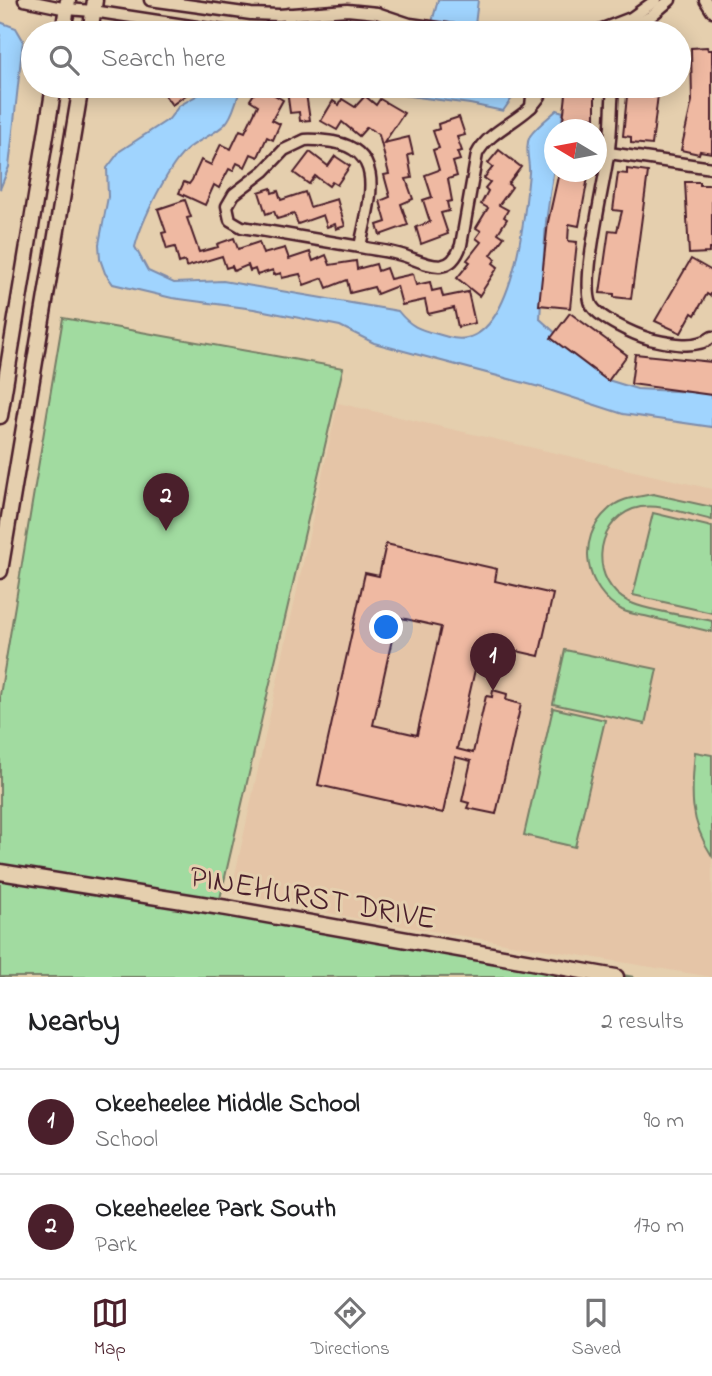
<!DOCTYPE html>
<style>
body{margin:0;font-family:"Indie Flower",sans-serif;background:#f6f6f6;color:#202124}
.compass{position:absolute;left:544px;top:119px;width:63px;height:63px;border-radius:50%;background:#fff;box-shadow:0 4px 18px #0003;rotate:280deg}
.you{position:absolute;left:387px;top:628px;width:24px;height:24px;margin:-18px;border:5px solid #fff;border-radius:50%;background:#1a73e8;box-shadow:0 0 0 10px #1a73e833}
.badge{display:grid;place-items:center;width:46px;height:46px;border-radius:50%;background:#4a1f2b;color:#fff;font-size:23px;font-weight:700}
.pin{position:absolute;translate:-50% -58px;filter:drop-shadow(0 2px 4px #0008)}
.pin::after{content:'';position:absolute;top:37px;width:24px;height:21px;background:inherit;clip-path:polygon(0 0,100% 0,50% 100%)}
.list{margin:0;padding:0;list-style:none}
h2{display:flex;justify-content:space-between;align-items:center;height:91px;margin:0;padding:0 28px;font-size:30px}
h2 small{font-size:23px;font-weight:400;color:#757577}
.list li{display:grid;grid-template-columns:46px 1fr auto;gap:21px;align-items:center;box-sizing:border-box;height:105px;padding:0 28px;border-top:2px solid #e0e0e0}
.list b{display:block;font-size:26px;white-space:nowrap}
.list p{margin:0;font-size:23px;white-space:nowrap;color:#757577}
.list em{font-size:23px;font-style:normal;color:#757577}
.icon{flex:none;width:38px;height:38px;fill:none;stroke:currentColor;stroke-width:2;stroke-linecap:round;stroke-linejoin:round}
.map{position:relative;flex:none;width:712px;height:977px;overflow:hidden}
.search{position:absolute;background:#fff;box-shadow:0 4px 18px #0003;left:21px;right:21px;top:21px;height:77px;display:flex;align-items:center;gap:18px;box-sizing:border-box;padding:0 24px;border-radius:38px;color:#757577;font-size:26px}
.sheet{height:301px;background:#fff}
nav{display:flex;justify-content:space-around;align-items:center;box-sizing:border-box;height:98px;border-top:2px solid #e0e0e0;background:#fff;font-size:19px;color:#757577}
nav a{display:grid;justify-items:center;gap:4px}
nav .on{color:#4a1f2b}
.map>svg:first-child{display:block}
</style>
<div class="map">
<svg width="712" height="977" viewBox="0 0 712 977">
<rect width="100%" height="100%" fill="#e5cfae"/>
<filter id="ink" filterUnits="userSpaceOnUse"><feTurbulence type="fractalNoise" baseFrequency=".0143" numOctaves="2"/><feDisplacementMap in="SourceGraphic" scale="14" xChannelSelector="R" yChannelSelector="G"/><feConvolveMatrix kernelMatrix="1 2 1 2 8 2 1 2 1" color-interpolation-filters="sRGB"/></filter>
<g filter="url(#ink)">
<!-- built -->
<polygon fill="#e5c5a7" points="338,403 712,489 712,977 359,919 231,893"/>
<!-- green -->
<g fill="#a1dba0" stroke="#767d66" stroke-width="2">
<polygon points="63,318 343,368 219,903 634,977 0,977 0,695"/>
<path d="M653,494l59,13v13c-23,-5 -55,-19 -79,-11 -40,15 -43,74 -4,93 18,9 61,14 83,19v11c-21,-5 -42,-10 -63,-15 -9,-2 -19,-3 -27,-7 -37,-20 -47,-71 -14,-100 12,-12 28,-13 45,-16z"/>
<polygon points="653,513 712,527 712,613 633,595"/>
<polygon points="565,650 657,669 645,724 553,704"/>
<polygon points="553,708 605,720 575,847 524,835"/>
<path d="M695,752l17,3v101c-23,-35 -21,-63 -17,-104z"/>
</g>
<!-- water -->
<g fill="#a0d4fe" stroke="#7e8caa" stroke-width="2">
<polygon points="438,0 478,0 474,33 429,33"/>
<polygon points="0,22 16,28 23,40 9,167 0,189"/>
<path d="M205,86h38c-8,12 -8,28 -18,38 -11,11 -25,15 -36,24 -20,15 -48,75 -54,99l13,24 26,12 49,-2 175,30c16,20 27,19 50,26 65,19 77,-123 81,-164 1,-11 -5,-26 1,-37 6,-9 19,-19 27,-26l6,2 -2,17 -7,1v37l-8,55 -6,97 68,61 29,9 75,4v34l-89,-13 -80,-26 -169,-45 -34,-17 -86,-17 -82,-11 -59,-14 -8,-11 -5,-14 -1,-15 9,-47 -1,-29 13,-17 49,-32 10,-13 22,-13z"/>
<polygon points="334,86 518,86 517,91 503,111 470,104"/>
</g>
<!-- building -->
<g fill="#efb9a2" stroke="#4a1f2b" stroke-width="2" fill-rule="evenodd">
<polygon points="707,47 708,50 712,50 712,153 700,151 699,154 681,150 692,101 691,48"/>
<polygon points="158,86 198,86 172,105"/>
<polygon points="259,86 283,100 272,120 280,124 273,140 267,137 258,157 251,154 245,167 237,163 233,171 229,169 219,188 214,185 205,205 179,193 184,182 189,184 192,180 201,160 211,165 221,144 231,149 240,130 245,132 258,105 250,100"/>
<polygon points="567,86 595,86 595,118 586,117 585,130 567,130 569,122 563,121"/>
<polygon points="628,86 659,86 652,145 631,143 631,137 623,136"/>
<polygon points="305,87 310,120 300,121 299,112 290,113 287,90"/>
<polygon points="365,96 376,105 380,99 404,113 384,143 409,137 413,154 408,155 412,178 406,179 413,199 401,204 408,225 380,235 377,225 386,222 380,201 390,197 384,175 389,174 379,135 367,127 359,136 342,122 337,130 321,121 333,101 339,105 342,99 355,107"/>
<polygon points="459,117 465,135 457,137 462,151 457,152 460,160 453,162 457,176 448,179 452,201 447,202 449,211 441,213 448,234 421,244 416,227 430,222 423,200 432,197 425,175 439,170 433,150 439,148 433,131 439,129 438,124"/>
<polygon points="499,150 521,167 508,184 512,187 499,205 508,210 504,217 507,219 498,233 504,237 491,255 496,259 493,263 498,267 479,296 457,278 470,262 467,260 481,242 476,238 481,231 476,228 488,208 481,204 488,191 485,188 490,182 484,178 493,167 488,163"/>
<polygon points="310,152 328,166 335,156 350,166 337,185 332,182 329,186 315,176 309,184 294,173"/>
<polygon points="627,169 648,172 631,299 614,297 614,294 600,293 609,230 617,231 622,211 613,210 618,173 627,174"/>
<polygon points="559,172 589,172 579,226 569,224 568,241 577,242 570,308 539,305 548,222"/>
<polygon points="685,182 700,182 700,185 712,185 712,249 709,249 709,253 689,254"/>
<polygon points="271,188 272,193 278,191 281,200 305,192 310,207 337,199 345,226 336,229 335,224 327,227 323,215 298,224 294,214 277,219 274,211 266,214 259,192"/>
<polygon points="185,200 191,217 187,218 199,252 218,247 217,244 234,238 238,249 259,242 263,254 285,248 289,259 310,252 313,261 326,255 330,265 356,261 357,269 376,264 378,271 386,268 390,279 413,274 416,285 430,282 432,291 441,289 443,297 468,292 475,323 458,327 454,308 428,314 425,300 402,305 397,286 377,294 374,287 350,293 347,280 327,288 323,278 304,285 300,274 282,278 281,273 274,275 273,270 257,275 255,269 250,271 248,265 234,271 232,266 226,268 222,256 186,267 185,261 179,263 175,247 167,249 162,233 166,232 158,209"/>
<polygon points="691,259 712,271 712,292 710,296 707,294 695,315 692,313 681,333 655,321"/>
<polygon points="570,313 627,355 608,381 551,338"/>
<polygon points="635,354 712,362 712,395 631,384"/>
<path d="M386,544l111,25 -2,12 58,13 -14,62 -58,-13 -24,106 16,4 13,-57 6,1 1,-7 14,4 -1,6 15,4 -25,110 -29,-6 2,-5 -7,-2 9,-40 -16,-4 -12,56 -125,-28 47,-212 14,3zM397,617l44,10 -24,108 -44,-10z"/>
</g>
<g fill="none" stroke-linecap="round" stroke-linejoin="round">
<defs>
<g id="street">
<polyline points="24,0 67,9 93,11 236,33"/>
<polyline points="150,0 251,14 279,15 347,10 377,13 410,24 474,33"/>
<polyline points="705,0 712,11"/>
<polyline points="289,14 290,33"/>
<polyline points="302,33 377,30 406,25"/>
<polyline points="592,33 631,18 656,0"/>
<polyline points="621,33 650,17 670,0"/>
<path d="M613,86c-2,23 -1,47 -5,69 -4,31 -27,124 -17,149 6,14 45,31 59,35 18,4 46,11 62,-2"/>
<polyline points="531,107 533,86"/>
<path d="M305,140c10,-1 18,1 28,2 57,10 34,65 27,105l-118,-20 -12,-7 -3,-14 7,-12 30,-23 20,-21z"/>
<polyline points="609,153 712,168"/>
<path d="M360,247c15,3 30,4 45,9 23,8 45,22 56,-11l16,-91c15,-29 56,-35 68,-68"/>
</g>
<g id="secondary">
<polyline points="63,33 68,0"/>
<polyline points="90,33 95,0"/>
<polyline points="0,416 54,86"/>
<polyline points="0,571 81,86"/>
<polyline points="0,872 227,908 616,977"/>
</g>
</defs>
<!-- street casing -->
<use href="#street" stroke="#4a1f2b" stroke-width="15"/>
<!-- secondary casing -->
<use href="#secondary" stroke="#4a1f2b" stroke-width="19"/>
<!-- street -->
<use href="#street" stroke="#e5cfae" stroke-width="10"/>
<!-- secondary -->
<use href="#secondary" stroke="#e5cfae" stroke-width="14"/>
</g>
</g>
<g text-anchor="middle" stroke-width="6" stroke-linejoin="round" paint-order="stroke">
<!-- street labels -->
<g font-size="32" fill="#4a1f2b" stroke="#e5cfae">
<text transform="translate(313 896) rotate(10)" y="11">PINEHURST DRIVE</text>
</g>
</g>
</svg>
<svg class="compass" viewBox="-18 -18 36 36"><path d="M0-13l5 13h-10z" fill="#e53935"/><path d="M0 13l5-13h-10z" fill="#757577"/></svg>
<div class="you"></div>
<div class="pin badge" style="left:493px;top:691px">1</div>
<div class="pin badge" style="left:166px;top:531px">2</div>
<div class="search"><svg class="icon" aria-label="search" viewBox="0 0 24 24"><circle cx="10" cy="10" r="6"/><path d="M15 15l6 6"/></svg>Search here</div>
</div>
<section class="sheet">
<h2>Nearby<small>2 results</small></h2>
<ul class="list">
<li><span class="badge">1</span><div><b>Okeeheelee Middle School</b><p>School</p></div><em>90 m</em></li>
<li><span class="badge">2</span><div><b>Okeeheelee Park South</b><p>Park</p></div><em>170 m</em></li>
</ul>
</section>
<nav>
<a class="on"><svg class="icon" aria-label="map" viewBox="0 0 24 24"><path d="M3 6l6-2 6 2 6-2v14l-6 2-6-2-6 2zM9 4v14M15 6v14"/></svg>Map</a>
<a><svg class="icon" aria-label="directions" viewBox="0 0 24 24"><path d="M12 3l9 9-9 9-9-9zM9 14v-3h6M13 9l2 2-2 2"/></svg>Directions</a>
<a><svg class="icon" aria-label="saved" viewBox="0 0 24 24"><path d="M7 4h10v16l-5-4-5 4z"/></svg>Saved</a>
</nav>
